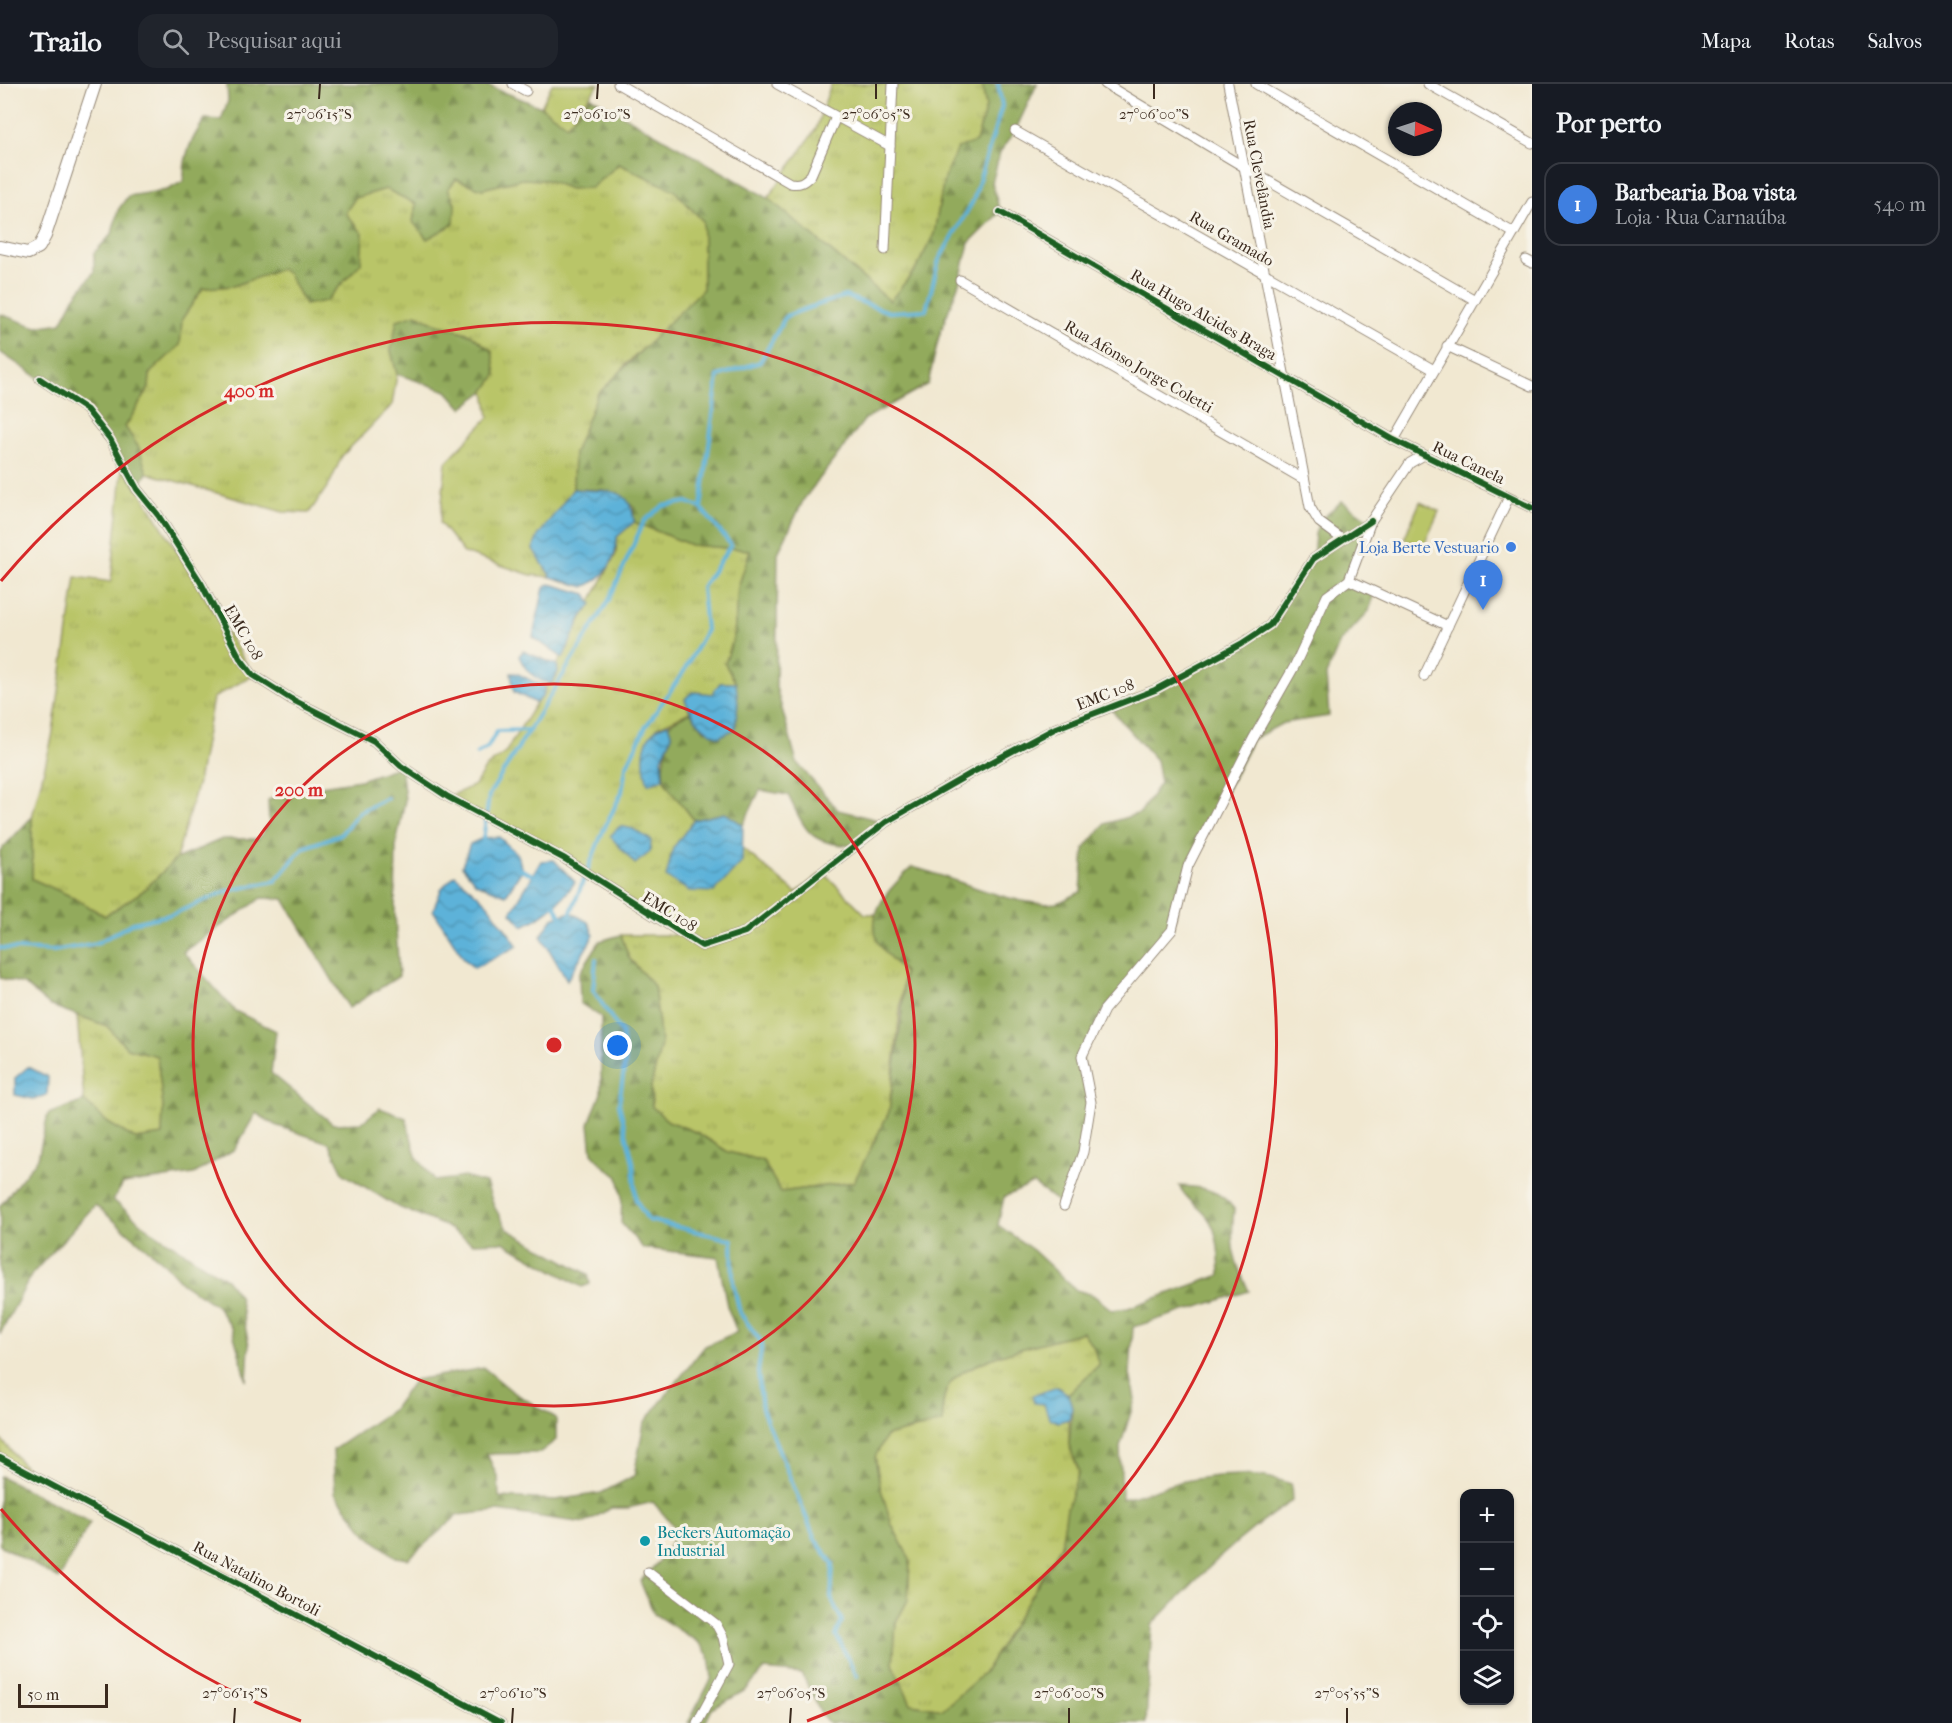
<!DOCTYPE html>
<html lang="pt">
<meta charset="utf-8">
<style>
body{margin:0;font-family:"IM FELL French Canon",serif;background:#20242c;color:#f1f3f6}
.controls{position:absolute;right:18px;bottom:18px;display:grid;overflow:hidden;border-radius:12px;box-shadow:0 2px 4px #0004}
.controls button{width:54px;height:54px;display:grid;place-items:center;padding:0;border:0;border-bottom:2px solid #363941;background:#171b24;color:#f1f3f6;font:30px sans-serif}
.compass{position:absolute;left:1388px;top:18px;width:54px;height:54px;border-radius:50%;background:#171b24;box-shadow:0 2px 4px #0004;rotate:93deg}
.scale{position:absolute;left:18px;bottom:15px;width:90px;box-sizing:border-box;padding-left:6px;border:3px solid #3b2a1e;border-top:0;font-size:16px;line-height:21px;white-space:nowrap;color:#3b2a1e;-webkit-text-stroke:4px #f7f3e8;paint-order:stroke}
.you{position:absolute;left:618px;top:962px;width:21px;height:21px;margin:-15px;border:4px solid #fff;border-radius:50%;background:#1a73e8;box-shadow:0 0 0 9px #1a73e833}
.badge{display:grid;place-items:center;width:39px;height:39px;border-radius:50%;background:#2563eb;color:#fff;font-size:20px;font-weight:700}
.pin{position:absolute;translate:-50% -50px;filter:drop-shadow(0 2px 3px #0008)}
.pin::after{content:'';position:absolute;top:32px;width:21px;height:18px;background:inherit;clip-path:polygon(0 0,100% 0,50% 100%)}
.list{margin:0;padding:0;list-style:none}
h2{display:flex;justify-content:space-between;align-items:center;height:78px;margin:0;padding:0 24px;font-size:26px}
h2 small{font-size:20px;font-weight:400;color:#9ea1a6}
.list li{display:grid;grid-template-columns:39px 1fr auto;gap:18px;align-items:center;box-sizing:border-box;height:84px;margin:0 12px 12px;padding:0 12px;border:2px solid #363941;border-radius:18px}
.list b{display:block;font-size:22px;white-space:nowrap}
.list p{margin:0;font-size:20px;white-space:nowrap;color:#9ea1a6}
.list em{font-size:20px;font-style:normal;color:#9ea1a6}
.icon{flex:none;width:33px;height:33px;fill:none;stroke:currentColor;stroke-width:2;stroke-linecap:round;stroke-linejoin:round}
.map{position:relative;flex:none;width:1532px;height:1639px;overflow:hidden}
header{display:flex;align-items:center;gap:36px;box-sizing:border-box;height:84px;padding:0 30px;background:#171b24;border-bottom:2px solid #363941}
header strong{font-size:28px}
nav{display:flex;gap:33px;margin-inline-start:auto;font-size:21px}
.search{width:420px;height:54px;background:#20242c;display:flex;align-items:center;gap:15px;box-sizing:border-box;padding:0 21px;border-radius:18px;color:#9ea1a6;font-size:22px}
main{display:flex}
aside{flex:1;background:#171b24}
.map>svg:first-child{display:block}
</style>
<header>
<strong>Trailo</strong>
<div class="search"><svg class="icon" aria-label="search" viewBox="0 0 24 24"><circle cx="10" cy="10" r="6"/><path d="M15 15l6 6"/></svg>Pesquisar aqui</div>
<nav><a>Mapa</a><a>Rotas</a><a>Salvos</a></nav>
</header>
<main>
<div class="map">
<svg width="1532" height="1639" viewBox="0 0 1532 1639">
<defs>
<pattern id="grass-tufts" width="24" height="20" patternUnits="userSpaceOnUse" patternTransform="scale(1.5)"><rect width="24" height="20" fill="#b9c567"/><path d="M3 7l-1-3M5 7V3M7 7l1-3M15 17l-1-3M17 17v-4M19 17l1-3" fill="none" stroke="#a0a959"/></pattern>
<pattern id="forest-firs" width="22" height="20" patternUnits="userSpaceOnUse" patternTransform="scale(1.5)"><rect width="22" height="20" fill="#92aa5c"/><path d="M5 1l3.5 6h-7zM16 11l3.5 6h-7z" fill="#788b4b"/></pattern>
<pattern id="water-waves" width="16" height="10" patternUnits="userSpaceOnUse" patternTransform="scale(1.5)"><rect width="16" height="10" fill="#5db2d9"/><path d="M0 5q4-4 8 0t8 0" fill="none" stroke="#4e91af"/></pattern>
</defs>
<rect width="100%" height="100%" fill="#f7f3e8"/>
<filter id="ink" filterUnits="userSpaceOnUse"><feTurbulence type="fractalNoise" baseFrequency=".0167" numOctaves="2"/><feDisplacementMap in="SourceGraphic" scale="12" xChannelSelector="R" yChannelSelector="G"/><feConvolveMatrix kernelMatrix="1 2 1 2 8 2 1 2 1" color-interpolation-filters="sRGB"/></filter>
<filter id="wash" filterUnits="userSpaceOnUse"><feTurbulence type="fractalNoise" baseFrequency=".008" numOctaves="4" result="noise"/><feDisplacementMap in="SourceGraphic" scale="24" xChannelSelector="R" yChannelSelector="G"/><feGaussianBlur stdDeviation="1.35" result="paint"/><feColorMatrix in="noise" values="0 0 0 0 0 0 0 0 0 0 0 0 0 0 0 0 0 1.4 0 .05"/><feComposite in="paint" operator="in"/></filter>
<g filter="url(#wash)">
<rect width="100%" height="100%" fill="#f1e8d1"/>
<!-- grass -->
<g fill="url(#grass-tufts)" stroke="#7a7842" stroke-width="1.5">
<polygon points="552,0 599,0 567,41 541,23"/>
<polygon points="831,0 982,0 986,23 976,58 944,95 934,150 916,185 890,217 768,114 816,45"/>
<polygon points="619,80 674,106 703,137 703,205 665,245 625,281 574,369 573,405 533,465 551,493 531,491 464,469 440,439 446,378 489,333 485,307 496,290 492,267 470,250 439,241 416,230 391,267 397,290 392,321 342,372 330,399 309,429 283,428 147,389 139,364 125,343 149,304 150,289 180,261 182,235 203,204 233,202 281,184 288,190 305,221 363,150 345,129 355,114 386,105 416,120 413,138 455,120 448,105 456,95 482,105 522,95 548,96 570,105"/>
<polygon points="123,379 253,591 213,614 198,698 176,775 143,807 105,832 68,811 32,795 32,733 52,654 76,493 111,498"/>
<path d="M634,438l57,23 60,5 -13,38 -4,48 -9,28 11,19h-16l-8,11 -15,-2 -12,7 5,13 -33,15 -9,57 15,-5 31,41 -21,28 69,14v-14l54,45 27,-21 42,42h10l2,25 27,34 -15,139 -35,70 -74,10 -17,-31 -35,-9 -30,-19 -30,-12 -16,-14 -1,-21 10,-42 -7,-58 -25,-28 -8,-23h61l-117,-76 -117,-62 27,-12 11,-18 19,-14 31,-50 7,-7 2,-9c9,-5 14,-12 12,-22l59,-111 1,-17z"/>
<polygon points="77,931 107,942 127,964 157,972 163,1022 162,1052 135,1055 108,1039 84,1017"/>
<path d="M1083,1248l10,14 6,19 -31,29 -11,-7 -13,17 14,18 11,-3v26l10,26 -12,37 -6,38 -77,127 -41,36 -32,-5 -18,-40 3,-42 12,-22 2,-40 -19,-37 -11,-37 -5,-30 11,-20 57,-14c-1,-14 -1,-24 6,-37 15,-26 103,-44 134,-53z"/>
<polygon points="0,1354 31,1390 0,1374"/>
</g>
<!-- forest -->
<g fill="url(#forest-firs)" stroke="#666a3d" stroke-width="1.5" fill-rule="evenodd">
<path d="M227,0h257l57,23 26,18 24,-28 177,101 122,103 26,-32 18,-35 10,-55 13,-31 19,-6 10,-35 -4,-23h55l-22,47 -15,21 -8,31 8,29 -31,31 -9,37 -21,56 -11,48 -63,35 -61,80 -26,54 -2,134 21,76 41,47 48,12 -31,24c-46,-3 -47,-11 -67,-51l-28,-5 -17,35 -18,-12 -31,7c-26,-35 -42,-39 -22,-84l-4,-12 22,-12 15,19 31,-48 -11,-19 9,-28 4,-48 12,-38 -59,-5 -57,-23 -1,-16 -29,-16 -31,-1 1,-36 23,-58 106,-106v-68l-29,-31 -55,-26 -28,24 -21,1 -23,-9 -25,-1 -40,10 -26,-10 -8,10 7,15 -1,20 -27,15 -14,-17 3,-18 -30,-15 -31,9 -10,15 18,21 -2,29 -35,38 -21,4 -17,-31 -7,-5 -48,17 -30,2 -21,31 -2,26 -30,28 -1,15 -24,39 14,21 8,25 -10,16 -50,-79 -87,-58v-38l36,13 25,-4 13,-25 20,-26v-19l18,-19 6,-24 10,-14 39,-6 17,-9c-1,-26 7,-41 21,-62l16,1 7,-19z"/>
<polygon points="416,230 439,241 470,250 492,267 496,291 485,307 462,324 447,307 397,290 391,267 397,236"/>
<path d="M1342,417l29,20 -22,59 25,12 -5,19 -29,31 -14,33 3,41 -46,7 -30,16 -65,127 -16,64 -68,80 -22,46 9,46 -8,50 -19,54 -31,-22 -29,13 -6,28 35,25 43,40 17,5 19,15 16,-2 92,-33c-1,-18 -1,-42 -12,-57 -9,-13 -19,-14 -29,-32 23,1 41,3 55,23 -4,39 -2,47 15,82l-116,36 -3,47 5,25 -15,48 2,52c19,-4 39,-12 58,-17 34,-8 79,-11 111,2l1,17c-54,34 -96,79 -140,124l-6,98h-317l-7,-8 -20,-41 -38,-4 -18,20 -34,19 -7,14h-17l24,-45 -3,-22 -11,-14 -44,-28 -14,-33 24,-25 13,-26 -24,-28 -25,6h-17l-26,15 -88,-12 -39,4 -50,44 -12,-2 -29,-22 -32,-42 -2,-43 60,-41 21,-29 70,-12 29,24 43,26v22l-17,13 -52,1 11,24 1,19 57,3 45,-7 33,-17 10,-53 61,-77 32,-14 -10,-26 -9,-49 -75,-9 -22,-25 1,-27 -4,-19 -14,-11 -12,-13 -3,-29 12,-31v-76l-21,-14 -1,-29 21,-33 21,-6 8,23 25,28 7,58 -10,42 1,21 16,14 30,12 30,19 35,9 18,31 73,-10 35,-70 13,-101 2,-39c-8,-9 -23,-21 -27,-33 -11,-29 16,-54 35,-72 39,9 106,42 144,36 8,-2 17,-8 25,-11l3,-43 21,-25 35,-11 20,-30 -4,-23 -47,-53 46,-17 115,-65 43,-66 2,-25 4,-12zM1083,1248l10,14 6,19 -31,29 4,13 -3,38 10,26 -12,37 -6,38 -77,127 -41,36 -32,-5 -18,-40 3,-42 12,-22 2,-40 -19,-37 -11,-37 -5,-29 11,-21 57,-14c-1,-14 -1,-24 6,-37 15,-26 103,-44 134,-53z"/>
<polygon points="401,682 405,716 396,760 395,830 399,892 349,924 284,815 262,814 183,868 235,927 276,947 271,989 333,1040 361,1039 380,1024 406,1034 416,1072 435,1097 464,1093 486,1099 494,1122 507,1145 588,1190 590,1200 582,1203 503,1158 472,1159 445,1142 396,1122 344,1090 329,1059 275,1041 256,1029 235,1065 194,1090 123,1100 113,1116 150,1146 226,1195 239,1212 249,1261 247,1297 232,1245 217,1222 182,1199 162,1177 95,1121 32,1190 0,1250 0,1122 38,1074 48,1030 84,1017 108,1039 135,1055 162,1051 163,1022 157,972 127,964 107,942 49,921 24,900 0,894 0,767 32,733 32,795 68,811 105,832 143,807 176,775 222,755 258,755 269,740 268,716 295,706 360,696"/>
<polygon points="0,1392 90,1438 59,1495 0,1461"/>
</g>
<!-- pitch -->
<polygon fill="#b9c567" stroke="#7a7842" stroke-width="1.5" points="1420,418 1439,427 1423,463 1404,455"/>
<!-- water -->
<g fill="url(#water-waves)" stroke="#4c6e7c" stroke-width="1.5">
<path d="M573,405c30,5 58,-8 61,33l-17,15c-1,24 -11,40 -33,50l-33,-10 -18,-28 5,-13z"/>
<polygon points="550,500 586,510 592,520 581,534 563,574 533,553 544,504"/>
<path d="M523,567l34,14 1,7 -6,11c-15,0 -27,-13 -33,-27z"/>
<polygon points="511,589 516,589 545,603 543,612 536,619 514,608"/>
<path d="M720,599h16l2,21 -3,25 -16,8c-18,-8 -27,-20 -34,-38l7,-7 20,2z"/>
<path d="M668,640l4,12 -10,22 1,21 -15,5c-7,-23 -8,-53 20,-60z"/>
<polygon points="725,729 743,741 742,778 714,808 689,807 666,793 673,764 694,736"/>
<polygon points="620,742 633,745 651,756 650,768 635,780 610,752"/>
<polygon points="499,753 518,771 522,786 506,811 476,799 462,782 470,760 483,754"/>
<path d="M554,776l21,22c-14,20 -30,34 -52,44l-12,-13 30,-52z"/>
<polygon points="455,791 485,817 518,862 474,884 465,876 433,826 442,804"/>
<polygon points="570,828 588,838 594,851 567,896 541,852 553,834"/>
<polygon points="28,983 48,993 47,1011 33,1015 15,1011 15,994"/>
<polygon points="1057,1303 1068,1310 1072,1323 1069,1335 1058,1338 1049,1334 1044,1320 1034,1319 1032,1312"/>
</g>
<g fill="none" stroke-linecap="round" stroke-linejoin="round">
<!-- stream -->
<g stroke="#5db2d9" stroke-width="4">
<polyline points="477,670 487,664 497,647 530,646"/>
<polyline points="483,757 489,711 609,516 644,437 663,422 687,418 701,424"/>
<polyline points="520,785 535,792"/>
<polyline points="554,819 562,834"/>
<polyline points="569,833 603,747 622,708 626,683 646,642 684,587 706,546 702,503 731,461 701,424 718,292 760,278 786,232 808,224 845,212 889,228 926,226 939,176 973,117 1002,22 998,0"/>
<polyline points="0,864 53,867 97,859 133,839 173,830 227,807 275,797 303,764 341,750 359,728 387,714"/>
<polyline points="596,875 593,906 622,950 625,978 619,1020 633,1078 636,1116 648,1136 732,1156 733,1199 740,1229 762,1259 758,1288 762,1325 815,1455 833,1480 831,1514 842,1537 836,1551 857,1592"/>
</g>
</g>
</g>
<g filter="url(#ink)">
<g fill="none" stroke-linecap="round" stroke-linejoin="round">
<defs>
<g id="minor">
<polyline points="513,0 526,7"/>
<path d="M618,0l172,99c10,2 14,-1 21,-8l25,-58"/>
<polyline points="777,0 890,62 893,0"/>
<polyline points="1105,0 1244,83 1475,216"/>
<polyline points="1228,0 1310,423 1319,438 1342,455"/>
<polyline points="1256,0 1514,149"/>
<polyline points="1428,0 1532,59"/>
<polyline points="1015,47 1434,286"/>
<polyline points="1000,128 1394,356 1532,424"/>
<polyline points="885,166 890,62"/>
<polyline points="1526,176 1532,179"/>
<polyline points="960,196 1303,395"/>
<polyline points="1447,262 1532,302"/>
<polyline points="40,295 87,326 110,355 137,405 158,431 201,499 240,574 253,591 291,615 374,657 401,682 448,713 565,775 702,862 745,848 886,738 975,687 1054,645 1155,606 1241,560 1270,541 1313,475 1371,437"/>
<polyline points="1394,356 1532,118"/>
<polyline points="1349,496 1448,542"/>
<polyline points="1424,592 1509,413"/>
<polyline points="1064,1122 1083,1068 1091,1018 1082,972 1104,926 1172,846 1188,782 1253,655 1294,583 1327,512 1349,496 1371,437 1410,379 1424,371"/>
<polyline points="0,1374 501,1639"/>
<polyline points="648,1488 716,1540 723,1553 729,1580 697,1639"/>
</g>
<polyline id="tertiary" points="0,163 28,169 39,163 45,152 95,0"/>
</defs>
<!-- minor casing -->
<use href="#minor" stroke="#968978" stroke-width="11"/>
<!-- tertiary casing -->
<use href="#tertiary" stroke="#968978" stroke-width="14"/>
<!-- minor -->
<use href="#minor" stroke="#fff" stroke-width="9"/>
<!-- tertiary -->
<use href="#tertiary" stroke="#fff" stroke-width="12"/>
<defs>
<g id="cycleway">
<polyline points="1000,128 1394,356 1532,424"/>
<polyline points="40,295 87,326 110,355 137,405 158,431 201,499 240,574 253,591 291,615 374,657 401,682 448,713 565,775 702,862 745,848 886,738 975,687 1054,645 1155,606 1241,560 1270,541 1313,475 1371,437"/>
<polyline points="0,1374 501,1639"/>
</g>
</defs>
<!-- cycleway casing -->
<use href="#cycleway" stroke="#f7f3e8" stroke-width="10"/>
<!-- cycleway -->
<use href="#cycleway" stroke="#1b5e20" stroke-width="6"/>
</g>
</g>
<!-- ticks -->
<path fill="none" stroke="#3b2a1e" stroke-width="2" d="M319,15l1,-15M597,15l1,-15M876,15v-15M1154,15v-15M234,1639l1,-15M512,1639l1,-15M790,1639l1,-15M1069,1639v-15M1347,1639v-15"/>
<!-- distance rings -->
<g fill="none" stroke="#d62828" stroke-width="3">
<circle cx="554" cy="961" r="361"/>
<path d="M301 1637A722 722 0 0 1 1 1425M1 497A722 722 0 1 1 807 1637"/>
</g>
<!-- markers -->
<circle fill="#3f7fe0" stroke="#f7f3e8" stroke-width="2" cx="1511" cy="463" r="6"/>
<circle fill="#0f9aa8" stroke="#f7f3e8" stroke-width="2" cx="645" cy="1457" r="6"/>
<g text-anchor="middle" stroke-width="6" stroke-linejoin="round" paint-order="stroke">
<!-- street labels -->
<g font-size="16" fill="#3b2a1e" stroke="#f7f3e8">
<text transform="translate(1260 90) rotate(79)" y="6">Rua Clevelândia</text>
<text transform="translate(1232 154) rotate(30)" y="6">Rua Gramado</text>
<text transform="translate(1204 230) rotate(30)" y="6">Rua Hugo Alcides Braga</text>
<text transform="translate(1139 282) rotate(30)" y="6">Rua Afonso Jorge Coletti</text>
<text transform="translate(1469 378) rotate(26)" y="6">Rua Canela</text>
<text transform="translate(244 548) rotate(60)" y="6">EMC 108</text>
<text transform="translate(1105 610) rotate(-21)" y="6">EMC 108</text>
<text transform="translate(670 827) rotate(32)" y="6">EMC 108</text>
<text transform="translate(257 1494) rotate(28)" y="6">Rua Natalino Bortoli</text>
</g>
<!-- shop labels -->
<g font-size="16" fill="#366cbe" stroke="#f7f3e8" text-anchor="end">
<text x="1499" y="469">Loja Berte Vestuario</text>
</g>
<!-- culture labels -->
<g font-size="16" fill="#0d838f" stroke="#f7f3e8" text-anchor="start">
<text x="657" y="1454">Beckers Automação<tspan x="657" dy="18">Industrial</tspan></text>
</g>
</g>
<g font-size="15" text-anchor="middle" fill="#3b2a1e" stroke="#f7f3e8" stroke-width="6" stroke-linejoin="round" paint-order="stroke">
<text x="319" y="35">27°06'15"S</text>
<text x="597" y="35">27°06'10"S</text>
<text x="876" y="35">27°06'05"S</text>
<text x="1154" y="35">27°06'00"S</text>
<text x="235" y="1614">27°06'15"S</text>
<text x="513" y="1614">27°06'10"S</text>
<text x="791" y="1614">27°06'05"S</text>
<text x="1069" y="1614">27°06'00"S</text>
<text x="1347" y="1614">27°05'55"S</text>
</g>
<circle cx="554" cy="961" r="9" fill="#d62828" stroke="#f7f3e8" stroke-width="3"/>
<g font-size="18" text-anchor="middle" font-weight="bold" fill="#d62828" stroke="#f7f3e8" stroke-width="6" stroke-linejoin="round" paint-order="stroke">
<text x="249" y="313">400 m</text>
<text x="299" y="712">200 m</text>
</g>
</svg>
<div class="controls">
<button>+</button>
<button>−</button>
<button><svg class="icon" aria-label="locate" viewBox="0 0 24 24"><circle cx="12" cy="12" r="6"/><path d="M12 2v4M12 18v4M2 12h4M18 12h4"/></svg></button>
<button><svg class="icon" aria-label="layers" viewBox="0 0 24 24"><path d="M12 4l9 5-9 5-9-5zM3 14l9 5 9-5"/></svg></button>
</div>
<svg class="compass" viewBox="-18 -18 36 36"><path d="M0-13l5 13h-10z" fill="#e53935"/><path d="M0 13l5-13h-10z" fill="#9ea1a6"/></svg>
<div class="scale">50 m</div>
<div class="you"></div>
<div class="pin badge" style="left:1483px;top:526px;background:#3f7fe0">1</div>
</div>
<aside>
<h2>Por perto<small></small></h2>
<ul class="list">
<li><span class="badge" style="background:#3f7fe0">1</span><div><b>Barbearia Boa vista</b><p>Loja · Rua Carnaúba</p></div><em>540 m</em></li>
</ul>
</aside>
</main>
